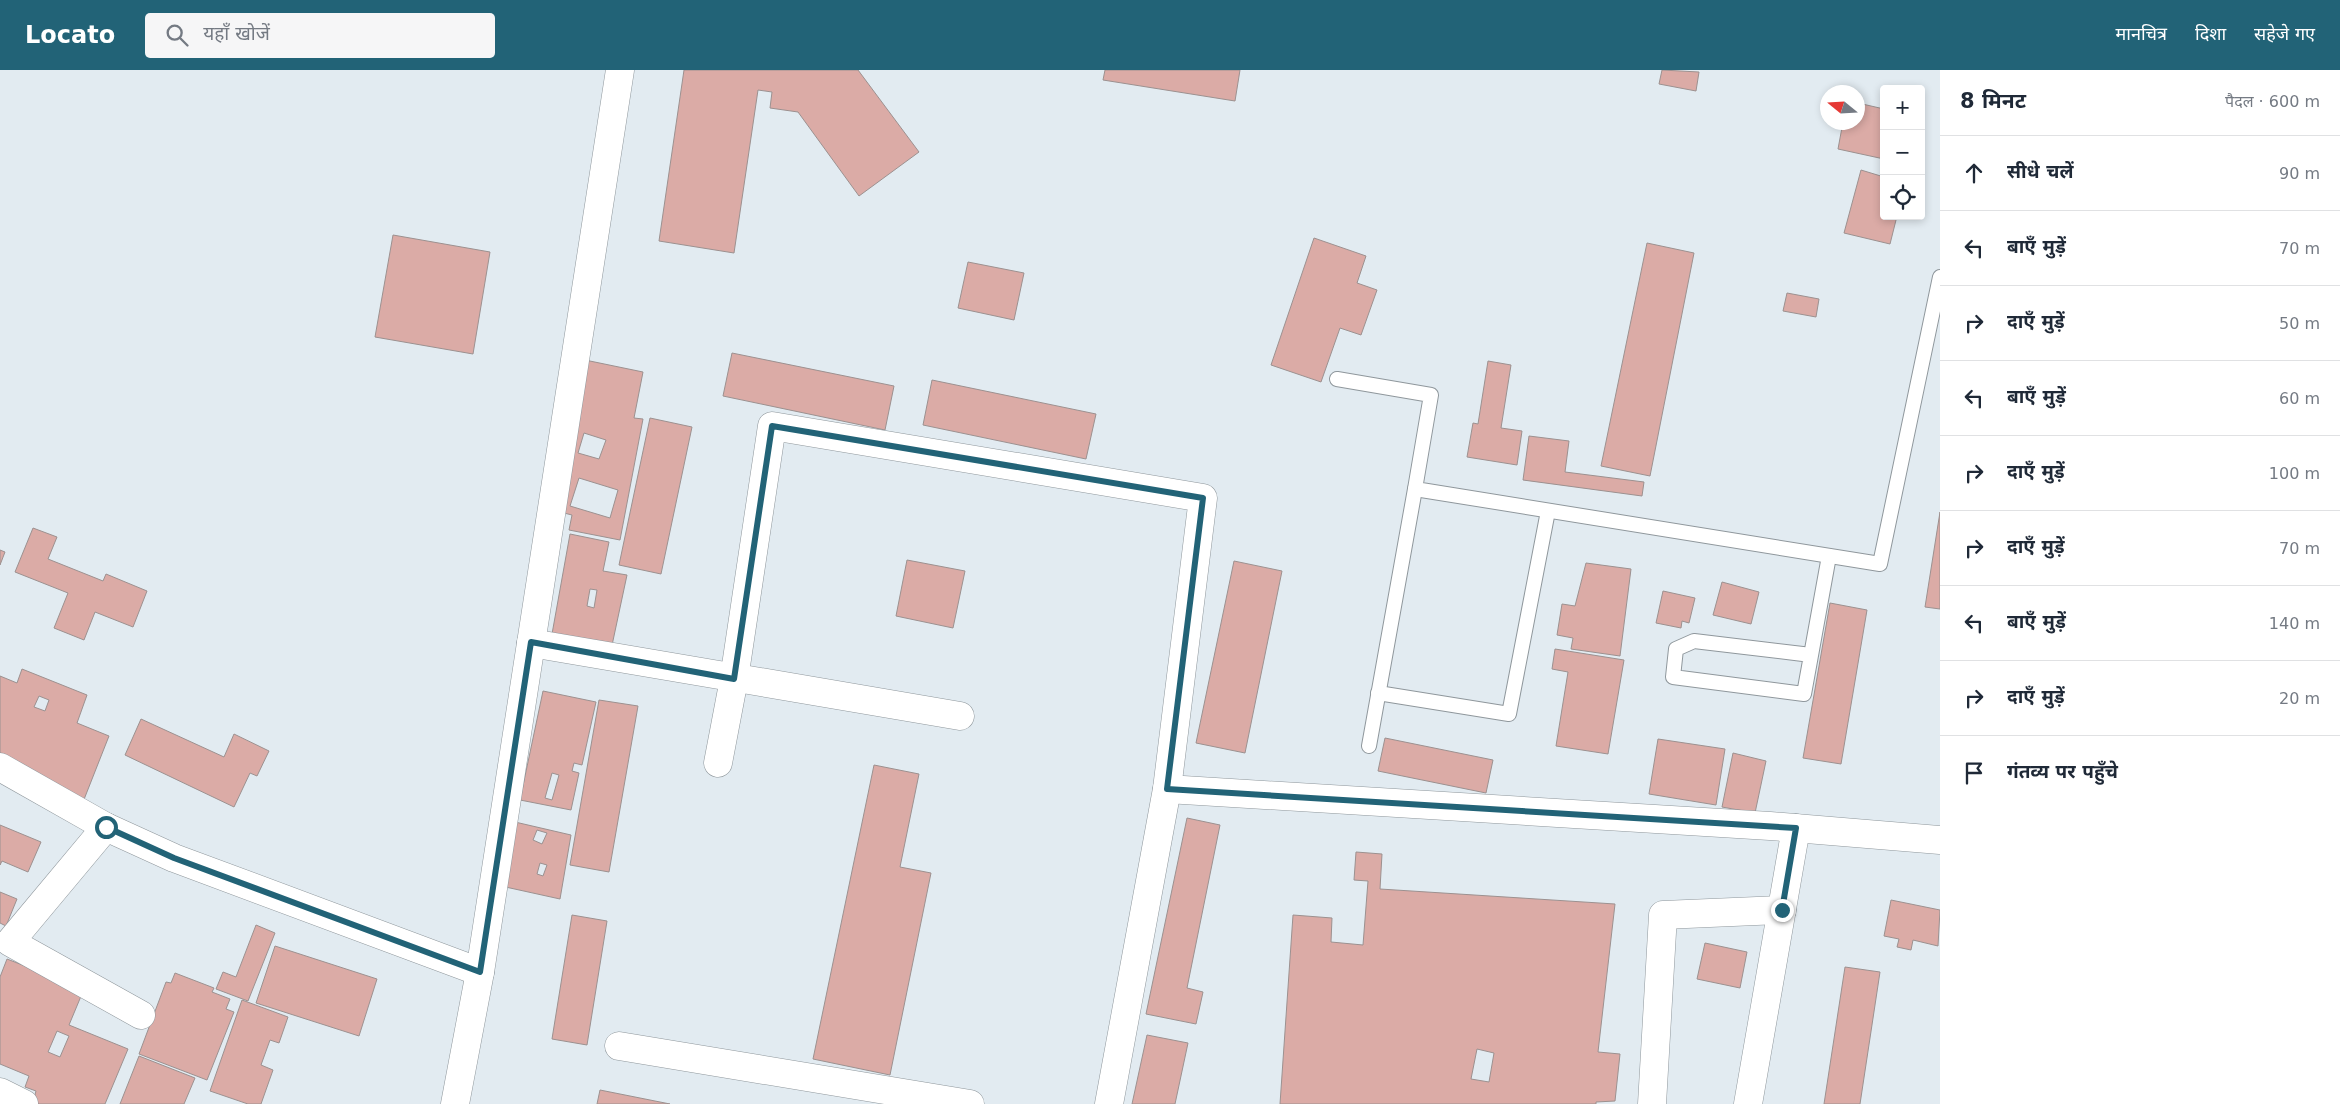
<!DOCTYPE html>
<html lang="hi">
<meta charset="utf-8">
<style>
body{margin:0;font-family:"DejaVu Sans","Noto Sans Devanagari",sans-serif;background:#f6f6f7;color:#1f2937}
.controls{position:absolute;right:15px;top:15px;display:grid;overflow:hidden;border-radius:5px;box-shadow:0 2px 8px #0003}
.controls button{width:45px;height:45px;display:grid;place-items:center;padding:0;border:0;border-bottom:1px solid #e0e1e3;background:#fff;color:#1f2937;font:25px sans-serif}
.compass{position:absolute;left:1820px;top:15px;width:45px;height:45px;border-radius:50%;background:#fff;box-shadow:0 2px 8px #0003;rotate:288deg}
.stop{position:absolute;width:15px;height:15px;margin:-11px;border:4px solid #226377;border-radius:50%;background:#fff}
.stop.end{background:#226377;border-color:#fff;box-shadow:0 1px 5px #0008}
.list{margin:0;padding:0;list-style:none}
h2{display:flex;justify-content:space-between;align-items:center;height:65px;margin:0;padding:0 20px;font-size:21px}
h2 small{font-size:16px;font-weight:400;color:#747a83}
.list li{display:grid;grid-template-columns:32px 1fr auto;gap:15px;align-items:center;box-sizing:border-box;height:75px;padding:0 20px;border-top:1px solid #e0e1e3}
.list b{display:block;font-size:19px;white-space:nowrap}
.list em{font-size:16px;font-style:normal;color:#747a83}
.icon{flex:none;width:28px;height:28px;fill:none;stroke:currentColor;stroke-width:2;stroke-linecap:round;stroke-linejoin:round}
.map{position:relative;flex:none;width:1940px;height:1034px;overflow:hidden}
header{display:flex;align-items:center;gap:30px;box-sizing:border-box;height:70px;padding:0 25px;background:#226377;color:#fff}
header strong{font-size:24px}
nav{display:flex;gap:28px;margin-inline-start:auto;font-size:18px}
.search{width:350px;height:45px;background:#f6f6f7;display:flex;align-items:center;gap:12px;box-sizing:border-box;padding:0 18px;border-radius:5px;color:#747a83;font-size:19px}
main{display:flex}
aside{flex:1;background:#fff}
.map>svg:first-child{display:block}
</style>
<header>
<strong>Locato</strong>
<div class="search"><svg class="icon" aria-label="search" viewBox="0 0 24 24"><circle cx="10" cy="10" r="6"/><path d="M15 15l6 6"/></svg>यहाँ खोजें</div>
<nav><a>मानचित्र</a><a>दिशा</a><a>सहेजे गए</a></nav>
</header>
<main>
<div class="map">
<svg width="1940" height="1034" viewBox="0 0 1940 1034">
<rect width="100%" height="100%" fill="#e2ebf1"/>
<!-- building -->
<g fill="#dbaba6" stroke="#9c9190" fill-rule="evenodd">
<polygon points="684,0 858,0 919,82 859,126 798,42 770,38 772,22 758,20 734,183 659,171"/>
<polygon points="1105,0 1240,0 1235,31 1103,10"/>
<polygon points="1662,0 1699,2 1696,21 1659,14"/>
<polygon points="1858,33 1884,39 1884,89 1838,79 1843,52 1858,52"/>
<polygon points="1861,100 1884,107 1884,146 1897,146 1890,174 1844,163"/>
<polygon points="393,165 490,182 473,284 375,267"/>
<polygon points="1314,168 1366,186 1357,213 1377,220 1361,265 1340,258 1321,312 1271,295"/>
<polygon points="1647,173 1694,183 1650,406 1601,396"/>
<polygon points="968,192 1024,203 1014,250 958,238"/>
<polygon points="1787,223 1819,229 1816,247 1783,241"/>
<polygon points="732,283 894,316 885,360 723,326"/>
<path d="M585,290l58,12 -9,46 9,1 -23,121 -51,-10 3,-15 -16,-4zM584,363l22,7 -7,19 -21,-6zM579,408l39,12 -8,28 -40,-12z"/>
<polygon points="1488,291 1511,295 1501,358 1522,361 1517,395 1467,387 1473,353 1478,354"/>
<polygon points="932,310 1096,344 1086,389 923,355"/>
<polygon points="650,348 692,357 661,504 619,495"/>
<polygon points="1529,366 1569,371 1565,402 1644,412 1642,426 1523,410"/>
<polygon points="1940,442 1940,539 1925,537"/>
<polygon points="33,458 57,467 48,489 103,511 106,504 147,521 133,557 95,542 84,570 54,558 68,523 15,502"/>
<path d="M570,464l39,8 -6,29 24,4 -16,75 -59,-16zM590,519l7,1 -3,18 -7,-2z"/>
<polygon points="0,480 5,482 0,495"/>
<polygon points="907,490 965,501 953,558 896,546"/>
<polygon points="1234,491 1282,501 1245,683 1196,673"/>
<polygon points="1586,493 1631,499 1620,586 1571,579 1573,568 1557,565 1562,534 1575,536"/>
<polygon points="1722,512 1759,522 1751,554 1713,545"/>
<polygon points="1663,521 1695,528 1689,553 1682,551 1681,558 1656,553"/>
<polygon points="1830,533 1867,540 1841,694 1803,688"/>
<polygon points="1555,579 1624,590 1608,684 1556,676 1568,602 1552,599"/>
<path d="M22,599l65,26 -10,28 32,13 -26,66 -83,-44v-82l17,7zM39,626l10,4 -4,11 -11,-4z"/>
<path d="M543,621l53,11 -14,63 -8,-2 -2,8 7,2 -8,37 -51,-10zM552,703l7,2 -7,25 -7,-2z"/>
<polygon points="599,630 638,636 609,802 570,795"/>
<polygon points="141,649 224,687 234,664 269,681 257,706 250,703 234,737 125,685"/>
<polygon points="1385,668 1493,690 1486,723 1378,701"/>
<polygon points="1658,669 1725,679 1716,735 1649,724"/>
<polygon points="1733,683 1766,691 1755,743 1722,737"/>
<polygon points="874,695 919,704 900,797 931,803 890,1005 813,989"/>
<polygon points="1187,748 1220,755 1187,918 1203,922 1196,954 1146,944"/>
<path d="M515,752l56,13 -11,64 -59,-13zM537,760l10,3 -5,11 -9,-4zM540,793l7,2 -4,11 -6,-2z"/>
<polygon points="0,755 41,772 28,802 2,791 0,795"/>
<path d="M1356,782l26,2 -2,35 235,15 -17,148 22,2 -5,47 -19,1v2h-316l13,-189 39,3 -1,24 32,3 5,-64 -14,-1zM1477,979l17,4 -5,29 -18,-3z"/>
<polygon points="0,822 17,829 6,856 0,853"/>
<polygon points="1891,830 1940,840 1938,876 1913,870 1911,880 1897,877 1899,869 1884,866"/>
<polygon points="572,845 607,851 587,975 552,969"/>
<polygon points="256,855 275,863 248,931 216,919 223,902 236,907"/>
<polygon points="1705,873 1747,882 1740,918 1697,909"/>
<polygon points="275,876 377,909 359,966 256,933"/>
<path d="M7,889l77,30 -15,36 59,24 -23,55h-67l-5,-2 3,-11 -11,-4 4,-11 -29,-12v-87zM57,961l12,5 -9,21 -12,-5z"/>
<polygon points="1845,897 1880,902 1860,1034 1824,1034"/>
<polygon points="175,903 214,918 212,922 230,929 226,939 234,942 207,1010 139,984 166,912 171,913"/>
<polygon points="242,930 288,947 279,973 270,970 261,995 273,1000 261,1034 248,1034 210,1021"/>
<polygon points="1147,965 1188,973 1175,1034 1132,1034"/>
<polygon points="139,986 195,1008 184,1034 120,1034"/>
<polygon points="600,1020 670,1034 597,1034"/>
</g>
<g fill="none" stroke-linecap="round" stroke-linejoin="round">
<defs>
<g id="lane">
<polyline points="1337,309 1431,325 1415,419 1880,494 1940,207"/>
<polyline points="1811,585 1694,571 1676,579 1673,607 1804,624 1829,486"/>
<polyline points="1378,623 1509,644 1548,441"/>
<polyline points="1369,676 1415,419"/>
</g>
<g id="street">
<polyline points="531,573 960,646"/>
<polyline points="718,693 734,609 772,356 1203,428 1167,719 1109,1034"/>
<polyline points="0,697 106,757 174,788 480,902"/>
<polyline points="1167,719 1770,756 1940,770"/>
<polyline points="106,757 10,872 141,945"/>
<polyline points="619,976 970,1034"/>
<polyline points="0,1022 24,1034"/>
<polyline points="1652,1034 1663,845 1782,840"/>
<polyline points="1748,1034 1796,758"/>
</g>
<polyline id="secondary" points="455,1034 480,902 620,0"/>
</defs>
<!-- lane casing -->
<use href="#lane" stroke="#8f979c" stroke-width="16"/>
<!-- street casing -->
<use href="#street" stroke="#8f979c" stroke-width="29"/>
<!-- secondary casing -->
<use href="#secondary" stroke="#8f979c" stroke-width="29"/>
<!-- lane -->
<use href="#lane" stroke="#fff" stroke-width="14"/>
<!-- street -->
<use href="#street" stroke="#fff" stroke-width="28"/>
<!-- secondary -->
<use href="#secondary" stroke="#fff" stroke-width="28"/>
</g>
<g fill="none" stroke-linecap="round" stroke-linejoin="round">
<!-- route -->
<polyline stroke="#226377" stroke-width="6" points="106,757 174,788 480,902 531,572 734,609 772,356 1203,428 1167,719 1796,758 1782,840"/>
</g>
</svg>
<div class="controls">
<button>+</button>
<button>−</button>
<button><svg class="icon" aria-label="locate" viewBox="0 0 24 24"><circle cx="12" cy="12" r="6"/><path d="M12 2v4M12 18v4M2 12h4M18 12h4"/></svg></button>
</div>
<svg class="compass" viewBox="-18 -18 36 36"><path d="M0-13l5 13h-10z" fill="#e53935"/><path d="M0 13l5-13h-10z" fill="#747a83"/></svg>
<div class="stop" style="left:106px;top:757px"></div>
<div class="stop end" style="left:1782px;top:840px"></div>
</div>
<aside>
<h2>8 मिनट<small>पैदल · 600 m</small></h2>
<ul class="list">
<li><svg class="icon" aria-label="ahead" viewBox="0 0 24 24"><path d="M12 20V5M6 11l6-6 6 6"/></svg><div><b>सीधे चलें</b></div><em>90 m</em></li>
<li><svg class="icon" aria-label="left" viewBox="0 0 24 24"><path d="M17 20v-9H6M10 6l-5 5 5 5"/></svg><div><b>बाएँ मुड़ें</b></div><em>70 m</em></li>
<li><svg class="icon" aria-label="right" viewBox="0 0 24 24"><path d="M7 20v-9h11M14 6l5 5-5 5"/></svg><div><b>दाएँ मुड़ें</b></div><em>50 m</em></li>
<li><svg class="icon" aria-label="left" viewBox="0 0 24 24"><path d="M17 20v-9H6M10 6l-5 5 5 5"/></svg><div><b>बाएँ मुड़ें</b></div><em>60 m</em></li>
<li><svg class="icon" aria-label="right" viewBox="0 0 24 24"><path d="M7 20v-9h11M14 6l5 5-5 5"/></svg><div><b>दाएँ मुड़ें</b></div><em>100 m</em></li>
<li><svg class="icon" aria-label="right" viewBox="0 0 24 24"><path d="M7 20v-9h11M14 6l5 5-5 5"/></svg><div><b>दाएँ मुड़ें</b></div><em>70 m</em></li>
<li><svg class="icon" aria-label="left" viewBox="0 0 24 24"><path d="M17 20v-9H6M10 6l-5 5 5 5"/></svg><div><b>बाएँ मुड़ें</b></div><em>140 m</em></li>
<li><svg class="icon" aria-label="right" viewBox="0 0 24 24"><path d="M7 20v-9h11M14 6l5 5-5 5"/></svg><div><b>दाएँ मुड़ें</b></div><em>20 m</em></li>
<li><svg class="icon" aria-label="arrive" viewBox="0 0 24 24"><path d="M6 21V4h12l-3 4 3 4H6"/></svg><div><b>गंतव्य पर पहुँचे</b></div></li>
</ul>
</aside>
</main>
